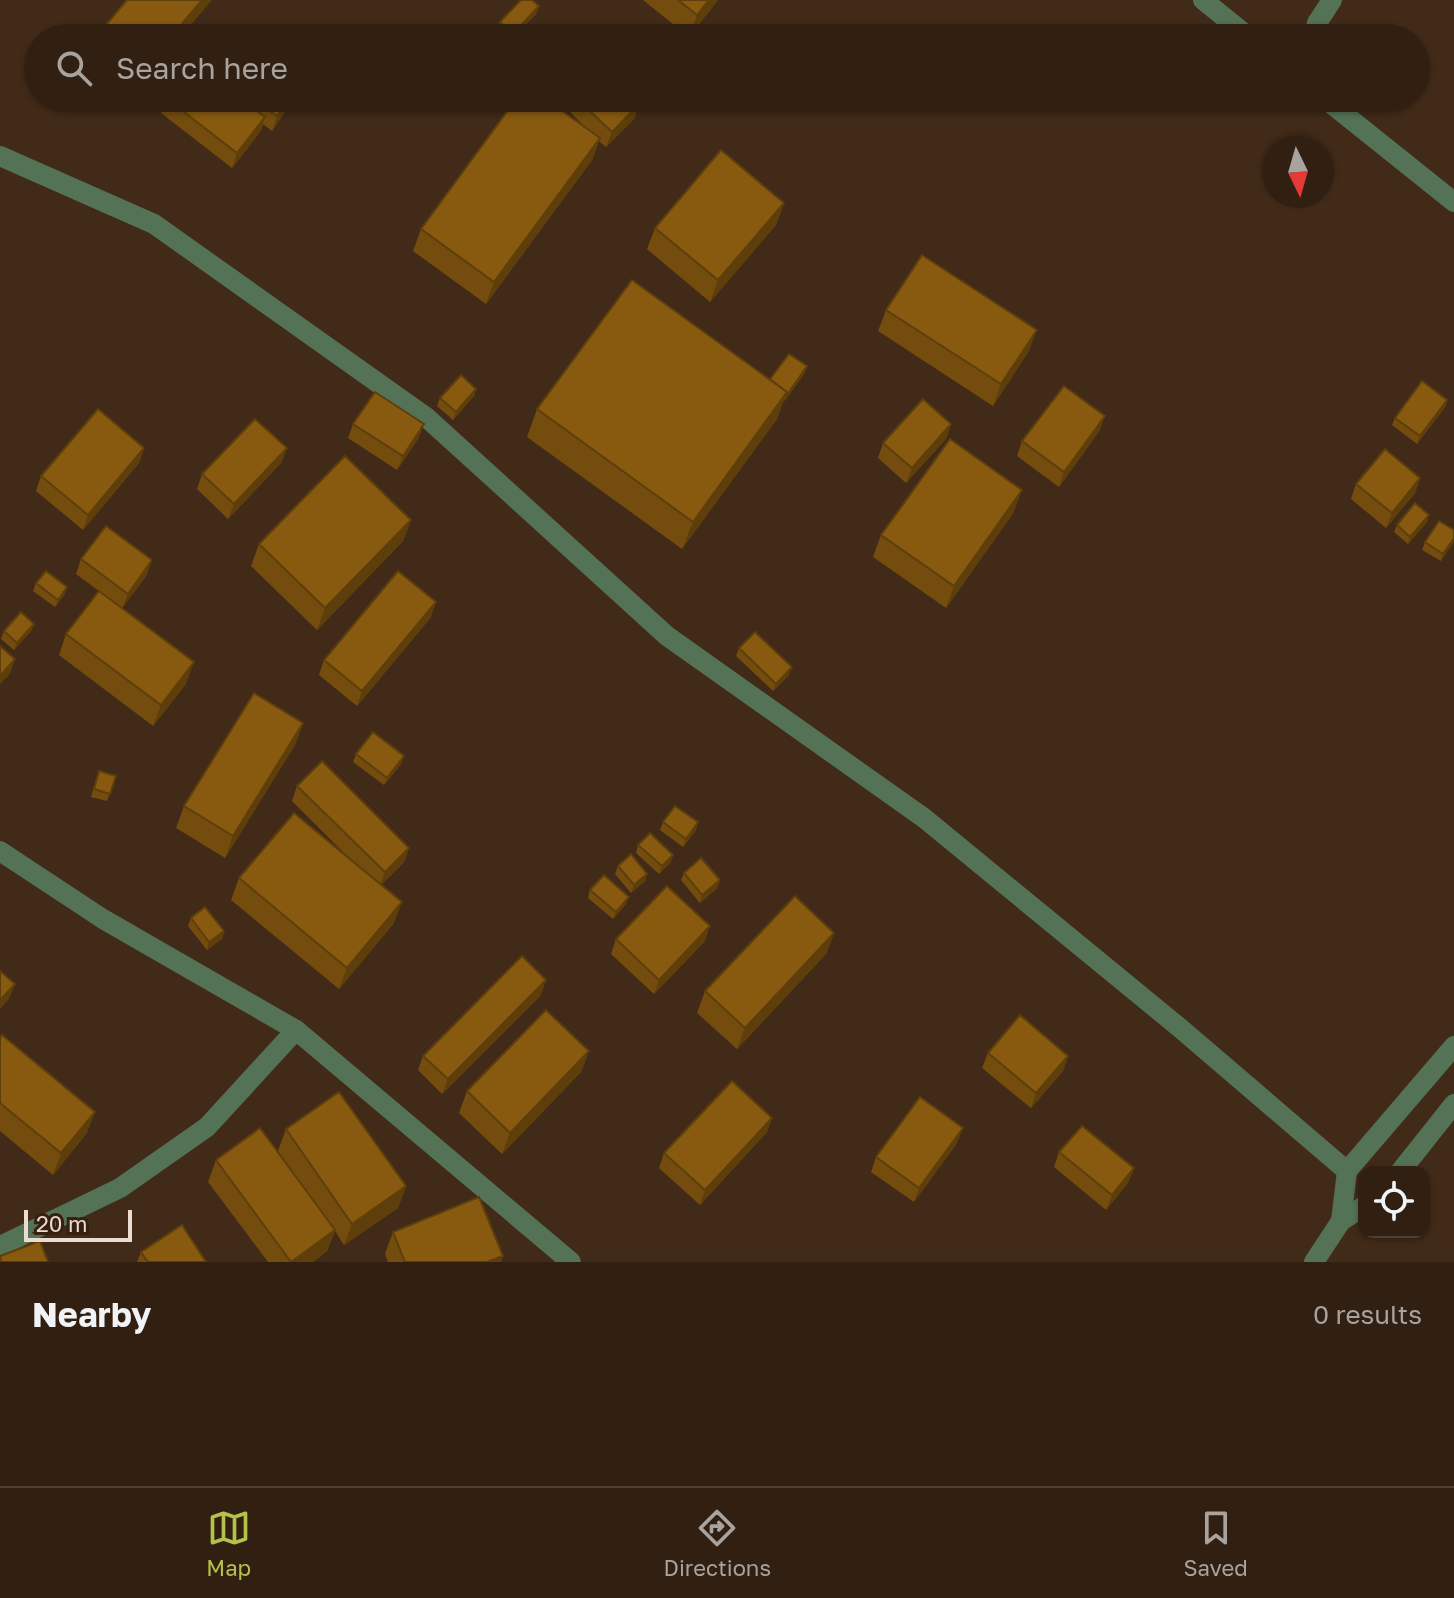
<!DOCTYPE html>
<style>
body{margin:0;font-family:"Golos Text",sans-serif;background:#3d2d20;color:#f1f3f6}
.controls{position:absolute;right:24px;bottom:24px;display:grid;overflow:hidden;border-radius:16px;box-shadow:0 2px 6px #0004}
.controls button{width:72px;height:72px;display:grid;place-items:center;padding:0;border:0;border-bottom:2px solid #4c3e32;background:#312012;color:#f1f3f6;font:40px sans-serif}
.compass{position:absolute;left:1262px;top:136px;width:72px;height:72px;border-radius:50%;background:#312012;box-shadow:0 2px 6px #0004;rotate:175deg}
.scale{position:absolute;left:24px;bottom:20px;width:108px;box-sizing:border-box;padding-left:8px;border:4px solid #ebdcd1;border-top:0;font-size:22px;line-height:28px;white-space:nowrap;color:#ebdcd1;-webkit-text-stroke:6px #36200f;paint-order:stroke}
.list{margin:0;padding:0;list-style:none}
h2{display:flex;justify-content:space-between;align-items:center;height:104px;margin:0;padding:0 32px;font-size:34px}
h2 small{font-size:26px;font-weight:400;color:#a8a39f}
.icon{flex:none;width:44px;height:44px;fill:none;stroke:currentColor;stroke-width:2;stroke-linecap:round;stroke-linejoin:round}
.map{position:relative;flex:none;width:1454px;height:1262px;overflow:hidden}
.search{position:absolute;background:#312012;box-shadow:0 2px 6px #0004;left:24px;right:24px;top:24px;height:88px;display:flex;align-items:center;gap:20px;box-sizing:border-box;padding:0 28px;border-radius:44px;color:#a8a39f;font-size:30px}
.sheet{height:224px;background:#312012}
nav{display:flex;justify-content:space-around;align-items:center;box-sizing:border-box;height:112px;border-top:2px solid #4c3e32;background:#312012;font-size:22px;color:#a8a39f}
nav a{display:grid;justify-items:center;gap:4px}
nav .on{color:#b4c24a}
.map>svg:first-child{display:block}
</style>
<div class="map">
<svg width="1454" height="1262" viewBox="0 0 1454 1262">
<rect width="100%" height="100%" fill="#412a18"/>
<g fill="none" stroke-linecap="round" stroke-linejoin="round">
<!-- street -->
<g stroke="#547255" stroke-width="20">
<polyline points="1203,0 1250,38"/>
<polyline points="1314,38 1317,23 1332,0"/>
<polyline points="1324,98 1454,202"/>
<polyline points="0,156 154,224 426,417 667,636 924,818 1180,1028 1347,1171"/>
<polyline points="0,851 103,919 296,1030 571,1262"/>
<polyline points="1400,1172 1454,1104"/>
<polyline points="1341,1221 1347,1171 1454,1046"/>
<polyline points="0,1246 120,1188 207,1127 296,1030"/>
<polyline points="1314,1262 1341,1221 1364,1206"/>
</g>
</g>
<!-- wall -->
<g fill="#744d0e">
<polygon points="643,0 718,0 689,37"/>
<polygon points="539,6 536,14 513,38 506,38 498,30 500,22"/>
<polygon points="105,26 180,38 101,38"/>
<polygon points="166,98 244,101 245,98 294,98 272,131 263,124 260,132 232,168 161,113"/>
<polygon points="556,98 632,98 639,104 634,119 606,147 599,141 592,160 486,304 413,251 421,229 587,129"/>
<polygon points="784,203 776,225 710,302 647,249 655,228"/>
<polygon points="886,310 1029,351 993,406 878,331"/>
<polygon points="807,366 804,374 783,402 777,419 682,549 527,437 537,409 770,379"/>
<polygon points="476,389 474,396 453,420 437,406 440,398"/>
<polygon points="1447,400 1445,407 1417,444 1392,425 1395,418"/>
<polygon points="353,424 418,439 397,470 348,438"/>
<polygon points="951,424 946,439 906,483 878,458 883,443"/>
<polygon points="1100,430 1059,487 1017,456 1022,441"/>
<polygon points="144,448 139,463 83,530 36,491 41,476"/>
<polygon points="287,448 281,463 228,519 197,489 202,474"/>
<polygon points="1420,478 1415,493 1386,528 1351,499 1356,484"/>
<polygon points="1014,512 946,608 873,557 881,535"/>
<polygon points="1429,515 1427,522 1408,544 1394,532 1397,525"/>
<polygon points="411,520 403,541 317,630 251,566 259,544"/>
<polygon points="1454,530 1441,561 1422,550 1425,542"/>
<polygon points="81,559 147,575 122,608 76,574"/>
<polygon points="36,583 67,587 64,595 55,607 33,591"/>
<polygon points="431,617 357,706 319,675 324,660"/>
<polygon points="34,624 31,631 14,650 1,639 4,631"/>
<polygon points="66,634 186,684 153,726 59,655"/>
<polygon points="739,648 789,675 773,691 736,656"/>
<polygon points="303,723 295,745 225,858 176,828 184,806"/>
<polygon points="356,754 404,756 401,764 384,785 353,762"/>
<polygon points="116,776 107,801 91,797 96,779"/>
<polygon points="297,786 409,848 404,862 381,885 394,923 339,989 231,900 239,878 354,863 292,801"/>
<polygon points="663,822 698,822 696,830 683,847 660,830"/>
<polygon points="638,845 671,862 659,874 636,853"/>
<polygon points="618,866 647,874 645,881 631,893 615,874"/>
<polygon points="684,873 720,880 717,888 700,903 681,880"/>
<polygon points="590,890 626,904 613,919 588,898"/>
<polygon points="191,918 224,931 222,939 207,950 188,926"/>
<polygon points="834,933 826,954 737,1049 697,1013 705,991"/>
<polygon points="616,939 705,941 654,994 611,954"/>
<polygon points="541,995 442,1094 418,1070 423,1056"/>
<polygon points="0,1038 87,1133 53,1175 0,1131"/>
<polygon points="589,1051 581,1072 502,1154 459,1113 467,1091"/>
<polygon points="988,1053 1068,1056 1063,1071 1031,1108 982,1068"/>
<polygon points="772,1118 767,1132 700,1205 659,1168 664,1153"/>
<polygon points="286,1129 406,1186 398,1208 344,1245 335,1231 327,1251 313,1262 268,1262 208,1182 216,1160 306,1190 278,1151"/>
<polygon points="957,1143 914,1202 871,1172 876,1157"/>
<polygon points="1059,1152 1134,1168 1128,1183 1106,1210 1054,1167"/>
<polygon points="393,1232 501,1262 388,1262 385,1254"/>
<polygon points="141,1252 206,1262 137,1262"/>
</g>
<!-- shaded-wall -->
<g fill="#5e3f0b">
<polygon points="202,0 212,0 180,38 170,38"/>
<polygon points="709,0 718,0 689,37 697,15"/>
<polygon points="539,6 536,14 513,38 511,38 513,34"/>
<polygon points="289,98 294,98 272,131 277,116"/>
<polygon points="639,104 634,119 606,147 612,132"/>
<polygon points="265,117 260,132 232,168 237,153"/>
<polygon points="600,138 592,160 486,304 494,282"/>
<polygon points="784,203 776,225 710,302 718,280"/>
<polygon points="1037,330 1029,351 993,406 1001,384"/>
<polygon points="807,366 804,374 784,403 787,395"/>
<polygon points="476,389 474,396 453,420 456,412"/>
<polygon points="787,392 777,419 682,549 693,522"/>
<polygon points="1447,400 1445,407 1417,444 1420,436"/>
<polygon points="1105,416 1100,430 1059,487 1064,472"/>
<polygon points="424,424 418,439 397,470 403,456"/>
<polygon points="951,424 946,439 906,483 912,468"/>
<polygon points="144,448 139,463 83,530 88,515"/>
<polygon points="287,448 281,463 228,519 234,504"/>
<polygon points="1420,478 1415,493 1386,528 1392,513"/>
<polygon points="1022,490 1014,512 946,608 954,586"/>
<polygon points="1429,515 1427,522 1408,544 1410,537"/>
<polygon points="411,520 403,541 317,630 325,608"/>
<polygon points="1454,538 1454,542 1441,561 1443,554"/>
<polygon points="152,560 147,575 122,608 128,594"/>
<polygon points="67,587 64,595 55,607 58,600"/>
<polygon points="436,602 431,617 357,706 362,691"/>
<polygon points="34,624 31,631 14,650 17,643"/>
<polygon points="15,659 10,674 0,684 0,676"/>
<polygon points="194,662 186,684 153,726 161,705"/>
<polygon points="792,667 789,675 773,691 776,684"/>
<polygon points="303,723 295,745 225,858 233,836"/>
<polygon points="404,756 401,764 384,785 387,778"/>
<polygon points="698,822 696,830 683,847 686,839"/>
<polygon points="409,848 404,862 379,887 385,872"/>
<polygon points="673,855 671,862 659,874 662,866"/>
<polygon points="647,874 645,881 631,893 634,885"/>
<polygon points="720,880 717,888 700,903 702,895"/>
<polygon points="629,897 626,904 613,919 616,912"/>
<polygon points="402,902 394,923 339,989 347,968"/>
<polygon points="710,926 705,941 654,994 659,980"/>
<polygon points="224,931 222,939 207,950 209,942"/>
<polygon points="834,933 826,954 737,1049 745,1028"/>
<polygon points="546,980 541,995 442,1094 448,1079"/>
<polygon points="15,984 9,999 0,1009 0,1000"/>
<polygon points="589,1051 581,1072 502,1154 510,1133"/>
<polygon points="1068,1056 1063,1071 1031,1108 1036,1093"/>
<polygon points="95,1112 87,1133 53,1175 61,1153"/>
<polygon points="772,1118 767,1132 700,1205 705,1190"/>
<polygon points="963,1128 957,1143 914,1202 919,1188"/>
<polygon points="1134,1168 1128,1183 1106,1210 1112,1195"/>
<polygon points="406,1186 398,1208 344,1245 352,1224"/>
<polygon points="335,1230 327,1251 313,1262 291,1262"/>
<polygon points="503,1256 501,1262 487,1262"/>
</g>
<!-- building -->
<g fill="#875a10" stroke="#5e3f0b" stroke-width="2">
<polygon points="127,0 202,0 170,38 120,38 105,26"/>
<polygon points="521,0 532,0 539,6 513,34 500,22"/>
<polygon points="678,0 709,0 697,15"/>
<polygon points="166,98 240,98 265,117 237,153"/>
<polygon points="251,98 289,98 277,116"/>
<polygon points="517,98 544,98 600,138 494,282 421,229"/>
<polygon points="576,98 632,98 639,104 612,132"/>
<polygon points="721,150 784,203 718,280 655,228"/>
<polygon points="922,255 1037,330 1001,384 886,310"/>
<polygon points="632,280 787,392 693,522 537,409"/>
<polygon points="789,354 807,366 787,395 787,392 770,379"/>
<polygon points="461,375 476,389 456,412 440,398"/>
<polygon points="1422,381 1447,400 1420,436 1395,418"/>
<polygon points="1064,386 1105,416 1064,472 1022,441"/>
<polygon points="375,392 424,424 403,456 353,424"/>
<polygon points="923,399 951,424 912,468 883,443"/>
<polygon points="98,409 144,448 88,515 41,476"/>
<polygon points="255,419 287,448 234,504 202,474"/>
<polygon points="950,439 1022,490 954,586 881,535"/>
<polygon points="1385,449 1420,478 1392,513 1356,484"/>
<polygon points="345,456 411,520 325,608 259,544"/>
<polygon points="1415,503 1429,515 1410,537 1397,525"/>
<polygon points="1439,521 1454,530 1454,538 1443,554 1425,542"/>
<polygon points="106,526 152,560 128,594 81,559"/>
<polygon points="46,571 67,587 58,600 36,583"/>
<polygon points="398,571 436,602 362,691 324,660"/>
<polygon points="99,591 194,662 161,705 66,634"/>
<polygon points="21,612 34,624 17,643 4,631"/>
<polygon points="755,632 792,667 776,684 739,648"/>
<polygon points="0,646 15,659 0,676"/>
<polygon points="254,693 303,723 233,836 184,806"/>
<polygon points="373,732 404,756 387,778 356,754"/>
<polygon points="322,761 409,848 385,872 297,786"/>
<polygon points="99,771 116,776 110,794 94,789"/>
<polygon points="675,806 698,822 686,839 663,822"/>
<polygon points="294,813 402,902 347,968 239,878"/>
<polygon points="650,833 673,855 662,866 638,845"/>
<polygon points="631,854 647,874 634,885 618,866"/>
<polygon points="701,858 720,880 702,895 684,873"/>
<polygon points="604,875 629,897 616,912 590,890"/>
<polygon points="667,886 710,926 659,980 616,939"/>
<polygon points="795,896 834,933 745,1028 705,991"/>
<polygon points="205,907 224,931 209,942 191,918"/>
<polygon points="522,956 546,980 448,1079 423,1056"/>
<polygon points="0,971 15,984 0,1000"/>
<polygon points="546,1010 589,1051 510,1133 467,1091"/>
<polygon points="1020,1015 1068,1056 1036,1093 988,1053"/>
<polygon points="2,1035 95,1112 61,1153 0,1103 0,1038"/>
<polygon points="732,1081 772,1118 705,1190 664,1153"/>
<polygon points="339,1092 406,1186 352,1224 286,1129"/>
<polygon points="920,1097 963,1128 919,1188 876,1157"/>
<polygon points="1082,1126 1134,1168 1112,1195 1059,1152"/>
<polygon points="260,1128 335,1230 291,1262 216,1160"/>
<polygon points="479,1197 503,1256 487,1262 405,1262 393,1232"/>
<polygon points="182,1225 206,1262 148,1262 141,1252"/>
<polygon points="40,1241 48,1262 1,1262 0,1256"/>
</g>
</svg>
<div class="controls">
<button><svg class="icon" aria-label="locate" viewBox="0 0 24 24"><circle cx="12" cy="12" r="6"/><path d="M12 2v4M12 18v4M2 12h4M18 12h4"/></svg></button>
</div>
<svg class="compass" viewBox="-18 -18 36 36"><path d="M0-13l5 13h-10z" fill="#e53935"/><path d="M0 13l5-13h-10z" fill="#a8a39f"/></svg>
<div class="scale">20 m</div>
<div class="search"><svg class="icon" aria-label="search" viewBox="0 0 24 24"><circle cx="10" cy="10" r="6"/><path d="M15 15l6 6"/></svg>Search here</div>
</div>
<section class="sheet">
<h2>Nearby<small>0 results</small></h2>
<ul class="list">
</ul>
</section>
<nav>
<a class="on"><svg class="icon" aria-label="map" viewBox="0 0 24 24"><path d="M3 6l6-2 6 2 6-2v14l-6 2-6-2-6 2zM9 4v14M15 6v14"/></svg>Map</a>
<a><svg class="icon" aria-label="directions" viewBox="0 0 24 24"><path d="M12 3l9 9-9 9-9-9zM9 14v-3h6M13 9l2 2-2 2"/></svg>Directions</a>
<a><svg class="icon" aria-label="saved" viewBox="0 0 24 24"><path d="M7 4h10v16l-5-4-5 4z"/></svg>Saved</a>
</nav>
